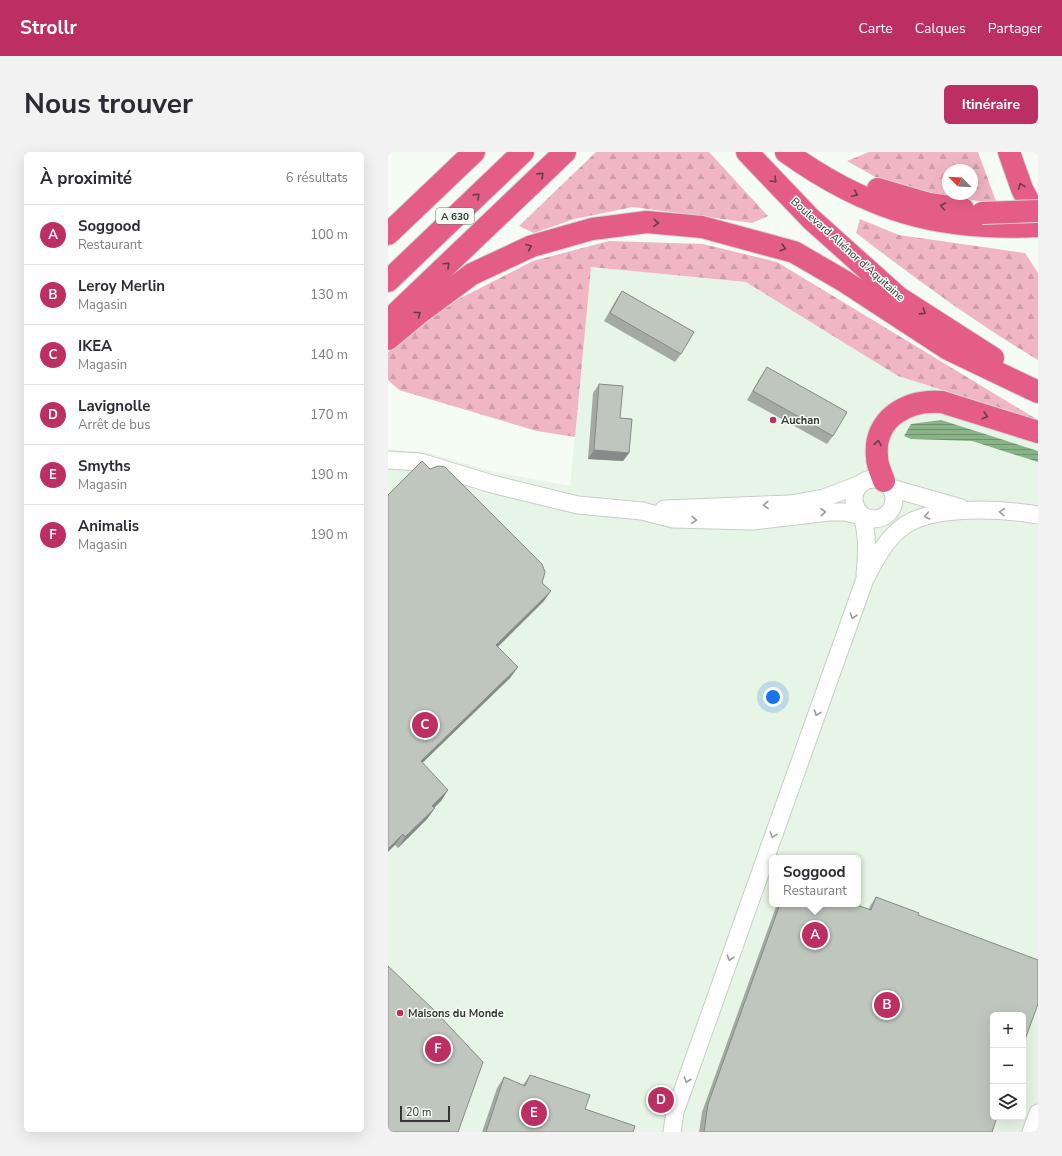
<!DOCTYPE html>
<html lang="fr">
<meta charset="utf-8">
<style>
body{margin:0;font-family:"Nunito Sans",sans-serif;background:#f2f2f3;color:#2b2b33}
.controls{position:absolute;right:12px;bottom:12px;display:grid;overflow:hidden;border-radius:6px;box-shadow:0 4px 16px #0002}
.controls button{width:36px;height:36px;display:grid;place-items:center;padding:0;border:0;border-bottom:1px solid #e1e1e2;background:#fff;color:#2b2b33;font:20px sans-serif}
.compass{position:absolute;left:554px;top:12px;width:36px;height:36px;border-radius:50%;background:#fff;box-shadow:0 4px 16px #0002;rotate:294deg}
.scale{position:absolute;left:12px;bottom:10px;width:50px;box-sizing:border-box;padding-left:4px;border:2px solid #333632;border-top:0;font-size:11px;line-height:14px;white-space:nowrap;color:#333632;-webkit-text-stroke:3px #f4fcf4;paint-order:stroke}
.you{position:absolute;left:385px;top:545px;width:14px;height:14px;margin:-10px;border:3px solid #fff;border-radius:50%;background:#1a73e8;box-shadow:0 0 0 6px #1a73e833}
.badge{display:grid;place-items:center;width:26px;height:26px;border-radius:50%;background:#bc2f63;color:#fff;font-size:13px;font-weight:700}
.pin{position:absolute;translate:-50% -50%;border:2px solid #fff;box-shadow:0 1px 4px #0006}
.popup{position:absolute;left:381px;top:703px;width:92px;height:52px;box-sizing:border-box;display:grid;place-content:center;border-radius:6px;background:#fff;filter:drop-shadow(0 1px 3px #0005);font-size:13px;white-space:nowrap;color:#7c7c81}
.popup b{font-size:15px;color:#2b2b33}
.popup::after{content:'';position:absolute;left:50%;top:100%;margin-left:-8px;border:8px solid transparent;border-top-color:#fff}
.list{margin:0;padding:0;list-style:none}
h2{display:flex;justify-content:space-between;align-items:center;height:52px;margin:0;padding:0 16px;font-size:17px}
h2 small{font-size:13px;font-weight:400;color:#7c7c81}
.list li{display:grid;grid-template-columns:26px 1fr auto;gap:12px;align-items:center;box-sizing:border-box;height:60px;padding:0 16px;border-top:1px solid #e1e1e2}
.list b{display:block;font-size:15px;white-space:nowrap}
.list p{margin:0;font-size:13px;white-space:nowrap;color:#7c7c81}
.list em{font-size:13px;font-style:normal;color:#7c7c81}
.icon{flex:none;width:22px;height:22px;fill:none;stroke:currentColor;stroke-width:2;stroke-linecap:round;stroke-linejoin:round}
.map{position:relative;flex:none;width:650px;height:980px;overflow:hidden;border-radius:6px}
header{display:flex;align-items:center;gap:24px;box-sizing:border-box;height:56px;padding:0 20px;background:#bc2f63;color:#fff}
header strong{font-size:19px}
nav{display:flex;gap:22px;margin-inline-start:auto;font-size:14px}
.intro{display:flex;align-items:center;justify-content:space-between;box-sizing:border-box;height:96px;padding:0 24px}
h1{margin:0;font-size:28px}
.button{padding:10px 18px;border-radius:6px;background:#bc2f63;color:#fff;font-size:14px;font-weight:700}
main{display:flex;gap:24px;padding:0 24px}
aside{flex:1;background:#fff;border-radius:6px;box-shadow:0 4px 16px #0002}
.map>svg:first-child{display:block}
</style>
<header>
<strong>Strollr</strong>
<nav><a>Carte</a><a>Calques</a><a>Partager</a></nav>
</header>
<div class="intro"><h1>Nous trouver</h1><a class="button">Itinéraire</a></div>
<main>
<aside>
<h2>À proximité<small>6 résultats</small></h2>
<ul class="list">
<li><span class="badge">A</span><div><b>Soggood</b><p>Restaurant</p></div><em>100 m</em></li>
<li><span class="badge">B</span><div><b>Leroy Merlin</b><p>Magasin</p></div><em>130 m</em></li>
<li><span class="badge">C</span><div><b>IKEA</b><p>Magasin</p></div><em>140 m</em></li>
<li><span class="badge">D</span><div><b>Lavignolle</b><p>Arrêt de bus</p></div><em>170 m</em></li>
<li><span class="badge">E</span><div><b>Smyths</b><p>Magasin</p></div><em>190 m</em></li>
<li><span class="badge">F</span><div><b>Animalis</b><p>Magasin</p></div><em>190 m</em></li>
</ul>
</aside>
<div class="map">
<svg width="650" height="980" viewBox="0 0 650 980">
<defs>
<pattern id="forest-firs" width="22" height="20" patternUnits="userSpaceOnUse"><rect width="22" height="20" fill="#f1b6c4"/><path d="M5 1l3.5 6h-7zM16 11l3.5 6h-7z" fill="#cf9da9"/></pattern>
<pattern id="water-rules" width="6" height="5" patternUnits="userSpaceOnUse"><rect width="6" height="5" fill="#88b386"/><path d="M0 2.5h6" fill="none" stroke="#70926e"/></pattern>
</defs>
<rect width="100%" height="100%" fill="#f4fcf4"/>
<!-- built -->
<path fill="#e7f5e6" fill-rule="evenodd" d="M203,115l155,15 152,94 140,44v712h-650v-682l37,2 66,19 79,15zM384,706h86v46h-86zM605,863h30v102h-30z"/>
<!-- forest -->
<g fill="url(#forest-firs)" fill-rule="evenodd">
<polygon points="208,0 321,0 380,64 364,71 245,55 186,67 146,81 131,74"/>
<path d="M481,0h109l19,52 -65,-10 -48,-12 -37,-21zM560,18h24v24h-24z"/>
<path d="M472,67l39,16 126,18 13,20v87c-64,-38 -123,-82 -182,-127z"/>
<polygon points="221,89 315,92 389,110 650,268 510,224 358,130 203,115 187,285 149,279 11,238 0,228 0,200 15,186 63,151 145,109"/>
</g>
<!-- water -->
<polygon fill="url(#water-rules)" points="553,268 650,299 650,310 584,289 523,287 516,284 523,272"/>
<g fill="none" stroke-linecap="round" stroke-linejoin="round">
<defs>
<g id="street">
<path d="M0,308l32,2 72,22 86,21 64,6 31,8 79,2 77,-9h16l17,4c6,20 5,38 3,58"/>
<circle cx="486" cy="347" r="20"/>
<polyline points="503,336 573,356"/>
<polyline points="276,357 402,352 436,346 470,333"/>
<path d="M284,980l3,-20 190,-533c10,-18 19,-37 35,-50 29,-25 102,-20 138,-14"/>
<polyline points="643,980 650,961"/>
</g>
<g id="highway">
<polyline points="359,0 423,67 510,145 605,206"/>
<path d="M398,0c81,58 152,79 252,74"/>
<polyline points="621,0 634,37 650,67"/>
<polyline points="490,37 541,52 575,57"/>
<polyline points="0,82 86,0"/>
<polyline points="0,129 135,0"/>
<polyline points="0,169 177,0"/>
<polyline points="0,187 30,162 84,122 144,94 204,77 259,70 314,75 406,100 456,129 560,197 650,240"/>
<path d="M496,329c-3,-8 -7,-16 -7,-24 -4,-39 31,-58 65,-55l96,30"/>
</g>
</defs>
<!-- street casing -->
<use href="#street" stroke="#c7cec6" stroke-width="19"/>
<!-- highway casing -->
<use href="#highway" stroke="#d6d7d6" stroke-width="24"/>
<!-- street -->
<use href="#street" stroke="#fff" stroke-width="17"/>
<!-- highway -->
<use href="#highway" stroke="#e35d87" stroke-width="22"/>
<defs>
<polyline id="highway-bridge" points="594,61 650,59"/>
</defs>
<!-- highway-bridge casing -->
<use href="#highway-bridge" stroke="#d6d7d6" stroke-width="24" stroke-linecap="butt"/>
<!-- highway-bridge -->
<use href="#highway-bridge" stroke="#e35d87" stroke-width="22"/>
</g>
<!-- wall -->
<g fill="#a4aaa3">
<polygon points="234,139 293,202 287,210 216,169 228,148"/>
<polygon points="379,215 445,284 439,292 359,248 373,224"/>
<polygon points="211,232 232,266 241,301 235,309 200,307 205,241"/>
<polygon points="0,343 154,431 163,439 155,450 110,495 130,515 122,526 34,611 60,638 53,649 46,656 47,656 39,667 10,696 7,693"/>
<polygon points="488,745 530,763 604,980 311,980 314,960 389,752 466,752 481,757 482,754"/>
<polygon points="142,923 197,957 245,980 94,980 109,936 116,925 135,933"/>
</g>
<!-- shaded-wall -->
<g fill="#868b85">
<polygon points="206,298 241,301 235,309 200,307"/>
<polygon points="163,439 155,450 100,504 108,493"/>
<polygon points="130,515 122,526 25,620 33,609"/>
<polygon points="60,638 53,649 37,664 44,654"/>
<polygon points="47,656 39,667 10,696 17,685"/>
<polygon points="15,682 7,693 0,700 0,697"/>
</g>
<!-- building -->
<g fill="#bfc6be" stroke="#868b85">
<polygon points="234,139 306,180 293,202 222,161"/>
<polygon points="379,215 459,260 445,284 365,239"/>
<polygon points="211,232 235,234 232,266 244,267 241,301 206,298"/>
<polygon points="34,309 42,317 50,314 57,315 154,412 157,420 154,431 163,439 108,493 130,515 33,609 60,638 44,654 47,656 17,685 15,682 0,697 0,343"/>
<polygon points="488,745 531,761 530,763 650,808 650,852 635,893 635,863 605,863 605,965 609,965 604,980 316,980 320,952 392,752 466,752 483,758"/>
<polygon points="0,814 47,859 95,910 70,980 0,980"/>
<polygon points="142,923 202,943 197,957 247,974 245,980 98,980 116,925 137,934"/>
</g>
<!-- one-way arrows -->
<defs><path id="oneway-chevron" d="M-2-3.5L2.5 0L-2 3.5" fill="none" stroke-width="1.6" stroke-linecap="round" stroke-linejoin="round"/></defs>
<g stroke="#5f4047">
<use href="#oneway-chevron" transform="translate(153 23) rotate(-44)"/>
<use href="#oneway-chevron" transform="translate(386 28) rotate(46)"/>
<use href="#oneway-chevron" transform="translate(633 34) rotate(-112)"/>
<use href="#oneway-chevron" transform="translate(467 42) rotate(25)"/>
<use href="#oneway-chevron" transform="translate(89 44) rotate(-44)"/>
<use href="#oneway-chevron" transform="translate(555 54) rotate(-170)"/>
<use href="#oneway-chevron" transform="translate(268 71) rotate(4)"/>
<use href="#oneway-chevron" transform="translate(141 95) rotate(-23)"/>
<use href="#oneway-chevron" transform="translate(395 96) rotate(17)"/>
<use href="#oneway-chevron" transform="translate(59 113) rotate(-43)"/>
<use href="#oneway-chevron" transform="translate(535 160) rotate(32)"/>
<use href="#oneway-chevron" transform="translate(30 162) rotate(-38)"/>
<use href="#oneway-chevron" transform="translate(597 264) rotate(17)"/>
<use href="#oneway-chevron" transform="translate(490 291) rotate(-81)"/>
</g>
<g stroke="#999a98">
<use href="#oneway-chevron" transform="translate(378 353) rotate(178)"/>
<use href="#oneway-chevron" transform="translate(435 360) rotate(-3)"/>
<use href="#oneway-chevron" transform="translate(614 360) rotate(-177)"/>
<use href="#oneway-chevron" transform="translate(539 364) rotate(168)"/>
<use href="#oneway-chevron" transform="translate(306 368) rotate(3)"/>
<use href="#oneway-chevron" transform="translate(465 464) rotate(109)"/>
<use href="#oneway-chevron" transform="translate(429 561) rotate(110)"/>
<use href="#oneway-chevron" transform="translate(385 683) rotate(110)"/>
<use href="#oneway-chevron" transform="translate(342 806) rotate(109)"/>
<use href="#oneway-chevron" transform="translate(299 928) rotate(109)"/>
</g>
<!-- markers -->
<g fill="#bc2f63" stroke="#f4fcf4" stroke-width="1.5">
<circle cx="385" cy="268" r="4"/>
<circle cx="12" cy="861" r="4"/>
</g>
<g text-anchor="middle" stroke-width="3" stroke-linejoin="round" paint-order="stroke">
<!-- shield labels -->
<rect fill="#f4fcf4" stroke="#6d716c" stroke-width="1" x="48" y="56" width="38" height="16" rx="3"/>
<g font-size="10" font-weight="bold" fill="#333632">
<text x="67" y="68">A 630</text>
</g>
<!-- street labels -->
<g font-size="11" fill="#333632" stroke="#f4fcf4">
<text transform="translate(460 97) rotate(42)" y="4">Boulevard Aliénor d'Aquitaine</text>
</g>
<!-- poi labels -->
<g font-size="11" font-weight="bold" fill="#333632" stroke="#f4fcf4" text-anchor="start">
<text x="393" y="272">Auchan</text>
<text x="20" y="865">Maisons du Monde</text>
</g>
</g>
</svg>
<div class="controls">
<button>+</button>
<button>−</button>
<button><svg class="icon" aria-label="layers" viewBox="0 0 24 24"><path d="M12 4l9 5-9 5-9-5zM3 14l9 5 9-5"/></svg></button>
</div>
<svg class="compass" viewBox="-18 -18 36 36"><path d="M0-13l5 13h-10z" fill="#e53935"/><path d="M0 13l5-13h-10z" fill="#7c7c81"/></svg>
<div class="scale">20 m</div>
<div class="you"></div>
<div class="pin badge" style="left:427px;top:783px">A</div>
<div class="popup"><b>Soggood</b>Restaurant</div>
<div class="pin badge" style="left:499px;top:853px">B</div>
<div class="pin badge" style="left:37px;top:573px">C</div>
<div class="pin badge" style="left:273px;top:948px">D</div>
<div class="pin badge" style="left:146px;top:961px">E</div>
<div class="pin badge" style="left:50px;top:897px">F</div>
</div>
</main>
